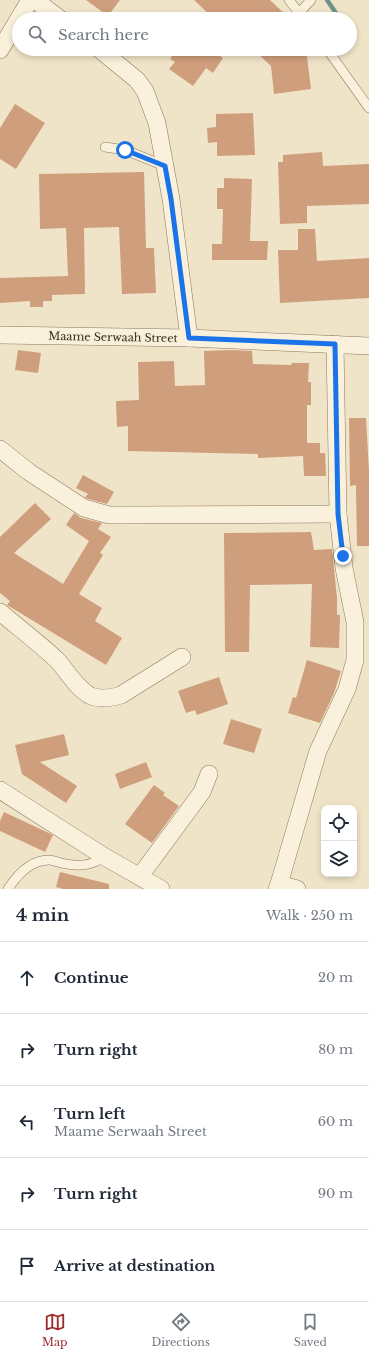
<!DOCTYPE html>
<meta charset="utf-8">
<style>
body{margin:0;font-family:"Libre Baskerville",serif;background:#f6f6f7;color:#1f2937}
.controls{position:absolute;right:12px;bottom:12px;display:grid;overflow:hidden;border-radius:8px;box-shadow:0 2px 6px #0003}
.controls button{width:36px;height:36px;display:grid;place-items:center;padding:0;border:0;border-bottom:1px solid #e0e1e3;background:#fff;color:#1f2937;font:20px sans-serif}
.stop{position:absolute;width:12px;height:12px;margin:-9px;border:3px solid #1a73e8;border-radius:50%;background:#fff}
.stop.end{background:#1a73e8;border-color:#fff;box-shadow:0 1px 4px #0008}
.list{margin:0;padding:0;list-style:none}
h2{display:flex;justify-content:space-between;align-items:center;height:52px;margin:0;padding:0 16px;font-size:17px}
h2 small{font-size:13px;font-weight:400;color:#747a83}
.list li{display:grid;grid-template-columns:26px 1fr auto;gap:12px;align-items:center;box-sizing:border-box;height:72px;padding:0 16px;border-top:1px solid #e0e1e3}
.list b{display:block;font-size:15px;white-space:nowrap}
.list p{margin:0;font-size:13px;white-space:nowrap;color:#747a83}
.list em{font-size:13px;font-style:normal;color:#747a83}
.icon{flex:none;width:22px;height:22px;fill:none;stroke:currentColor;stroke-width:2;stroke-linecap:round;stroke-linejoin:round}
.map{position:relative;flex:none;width:369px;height:889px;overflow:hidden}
.search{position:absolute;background:#fff;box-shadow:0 2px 6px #0003;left:12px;right:12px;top:12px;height:44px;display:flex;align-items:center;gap:10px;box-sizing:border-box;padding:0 14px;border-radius:22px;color:#747a83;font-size:15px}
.sheet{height:412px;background:#fff}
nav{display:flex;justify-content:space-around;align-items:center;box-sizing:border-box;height:56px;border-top:1px solid #e0e1e3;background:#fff;font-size:11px;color:#747a83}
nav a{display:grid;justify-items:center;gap:2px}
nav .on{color:#9e2a2b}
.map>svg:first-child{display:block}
</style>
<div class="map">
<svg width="369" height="889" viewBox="0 0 369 889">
<rect width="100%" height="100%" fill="#f0e4c8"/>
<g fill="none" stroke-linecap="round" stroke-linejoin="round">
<!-- stream -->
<g stroke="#6f938a" stroke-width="4.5">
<polyline points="327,0 340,19"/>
<polyline points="350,34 351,35"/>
</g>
</g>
<!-- building -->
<g fill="#cf9f7d">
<polygon points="86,0 120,0 108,16"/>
<polygon points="194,0 270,0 290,19 214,19"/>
<polygon points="177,49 210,49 223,58 213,73 206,68 193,86 169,69 175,62 170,59"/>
<polygon points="253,49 306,49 311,89 274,94 271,66"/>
<polygon points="15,104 45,123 16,169 0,159 0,128"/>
<polygon points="253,113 255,155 217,156 217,142 208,143 207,128 216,127 216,114"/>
<polygon points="322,152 323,166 369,164 369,204 307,206 307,223 280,224 278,162 283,162 283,155"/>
<polygon points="144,172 146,248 154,248 156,293 122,294 119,227 84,228 85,294 52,295 52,301 43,301 43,307 30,307 30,301 0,303 0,278 68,276 66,228 40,229 39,174"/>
<polygon points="224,178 252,179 250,241 268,241 267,260 212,260 212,244 222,244 223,209 217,209 217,188 224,188"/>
<polygon points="298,229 315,229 317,261 369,258 369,298 280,303 278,250 298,250"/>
<polygon points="18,350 41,353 38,373 15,370"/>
<polygon points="231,350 252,351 253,364 291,365 292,363 309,363 308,382 311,382 311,405 307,405 307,443 320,443 320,453 325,453 326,476 304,476 303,456 258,458 258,454 128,451 128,426 117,427 116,401 139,400 138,362 174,361 175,386 205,385 204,351"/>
<polygon points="349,418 366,418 369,471 369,546 357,546 356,489 356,485 350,486"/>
<polygon points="83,475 114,492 107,504 88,499 85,497 88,494 76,488"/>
<polygon points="35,503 51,519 14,553 63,584 89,541 66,525 74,513 81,518 102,523 98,529 111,537 100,553 103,555 79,594 102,608 95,621 122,638 106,665 7,605 10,601 0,593 0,537"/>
<polygon points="311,532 314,550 332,549 337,598 337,615 340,615 339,648 310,647 312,584 250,585 249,652 225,652 224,533"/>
<polygon points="307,660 341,671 334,693 320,723 288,713 293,697 296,698"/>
<polygon points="219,677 228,704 197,715 195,710 186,713 178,691"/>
<polygon points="231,719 262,729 254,753 223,744"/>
<polygon points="64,734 69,755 40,762 77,786 66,803 22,774 15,745"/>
<polygon points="146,762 152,777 120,789 115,774"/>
<polygon points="154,785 165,793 163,795 179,806 152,843 125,824"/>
<polygon points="4,812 53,835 45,852 0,831 0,821"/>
<polygon points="60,872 109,884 109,889 63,889 56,887"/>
</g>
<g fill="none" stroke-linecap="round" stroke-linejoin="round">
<defs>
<g id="lane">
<polyline points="289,0 304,19"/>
<polyline points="299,13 311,0"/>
<polyline points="327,49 369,108"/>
<polyline points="105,147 125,150 165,166"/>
<path d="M8,889c9,-14 23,-29 41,-29 4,0 8,2 12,3 17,4 29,3 44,-6"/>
</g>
<g id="street">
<polyline points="35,0 60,19"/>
<polyline points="99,49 137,80 145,91 157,123 171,199 189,338"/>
<polyline points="0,50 30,0"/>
<polyline points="0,335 189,338 369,346"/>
<polyline points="0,449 29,472 84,508 109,515 125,515 338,514"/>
<path d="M0,612c19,16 39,31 57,48 10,11 20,29 34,36 10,4 20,2 30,-1l61,-38"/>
<polyline points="0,790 105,857 161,889"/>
<polyline points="140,876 202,792 209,774"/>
<polyline points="279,884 318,751 347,689 355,660 355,622 344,568 338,514 335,344"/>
<polyline points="277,889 279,884 297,889"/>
</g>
</defs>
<!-- lane casing -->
<use href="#lane" stroke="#8d765c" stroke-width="10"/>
<!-- street casing -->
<use href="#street" stroke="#8d765c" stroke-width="18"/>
<!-- lane -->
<use href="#lane" stroke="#faf1dc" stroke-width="9"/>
<!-- street -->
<use href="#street" stroke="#faf1dc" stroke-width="17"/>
</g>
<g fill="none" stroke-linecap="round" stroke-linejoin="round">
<!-- route -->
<polyline stroke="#1a73e8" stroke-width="5" points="125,150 165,166 171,199 189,338 335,344 338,514 343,556"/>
</g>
<g text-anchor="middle" stroke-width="3.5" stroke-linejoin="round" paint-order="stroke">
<!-- street labels -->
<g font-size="11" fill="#3d2e20" stroke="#f7eed8">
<text transform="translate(113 337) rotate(1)" y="4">Maame Serwaah Street</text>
</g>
</g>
</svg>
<div class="controls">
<button><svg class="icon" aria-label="locate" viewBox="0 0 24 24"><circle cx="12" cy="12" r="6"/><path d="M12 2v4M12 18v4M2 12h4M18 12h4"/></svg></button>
<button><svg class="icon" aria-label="layers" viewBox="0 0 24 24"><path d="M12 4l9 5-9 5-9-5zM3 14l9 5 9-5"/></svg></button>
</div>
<div class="stop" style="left:125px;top:150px"></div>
<div class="stop end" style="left:343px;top:556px"></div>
<div class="search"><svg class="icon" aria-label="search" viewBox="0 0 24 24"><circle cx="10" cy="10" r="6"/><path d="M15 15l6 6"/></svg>Search here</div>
</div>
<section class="sheet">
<h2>4 min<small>Walk · 250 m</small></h2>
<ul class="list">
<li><svg class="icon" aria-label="ahead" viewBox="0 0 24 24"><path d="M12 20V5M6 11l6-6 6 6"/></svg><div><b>Continue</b></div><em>20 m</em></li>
<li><svg class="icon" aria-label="right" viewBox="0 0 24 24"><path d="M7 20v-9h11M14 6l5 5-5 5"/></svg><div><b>Turn right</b></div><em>80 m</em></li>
<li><svg class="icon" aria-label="left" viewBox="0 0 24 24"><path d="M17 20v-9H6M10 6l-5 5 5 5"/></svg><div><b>Turn left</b><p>Maame Serwaah Street</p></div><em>60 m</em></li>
<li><svg class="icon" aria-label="right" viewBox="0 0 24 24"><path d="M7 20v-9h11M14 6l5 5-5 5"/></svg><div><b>Turn right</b></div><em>90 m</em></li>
<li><svg class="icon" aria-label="arrive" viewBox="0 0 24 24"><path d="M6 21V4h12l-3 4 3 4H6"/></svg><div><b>Arrive at destination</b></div></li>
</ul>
</section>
<nav>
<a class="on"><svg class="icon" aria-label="map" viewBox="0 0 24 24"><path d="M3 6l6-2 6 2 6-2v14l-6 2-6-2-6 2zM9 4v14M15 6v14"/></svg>Map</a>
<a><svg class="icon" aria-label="directions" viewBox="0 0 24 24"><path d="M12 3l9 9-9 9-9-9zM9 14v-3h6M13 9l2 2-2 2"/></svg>Directions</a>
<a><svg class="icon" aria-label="saved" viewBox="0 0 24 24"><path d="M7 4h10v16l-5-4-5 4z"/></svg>Saved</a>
</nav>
